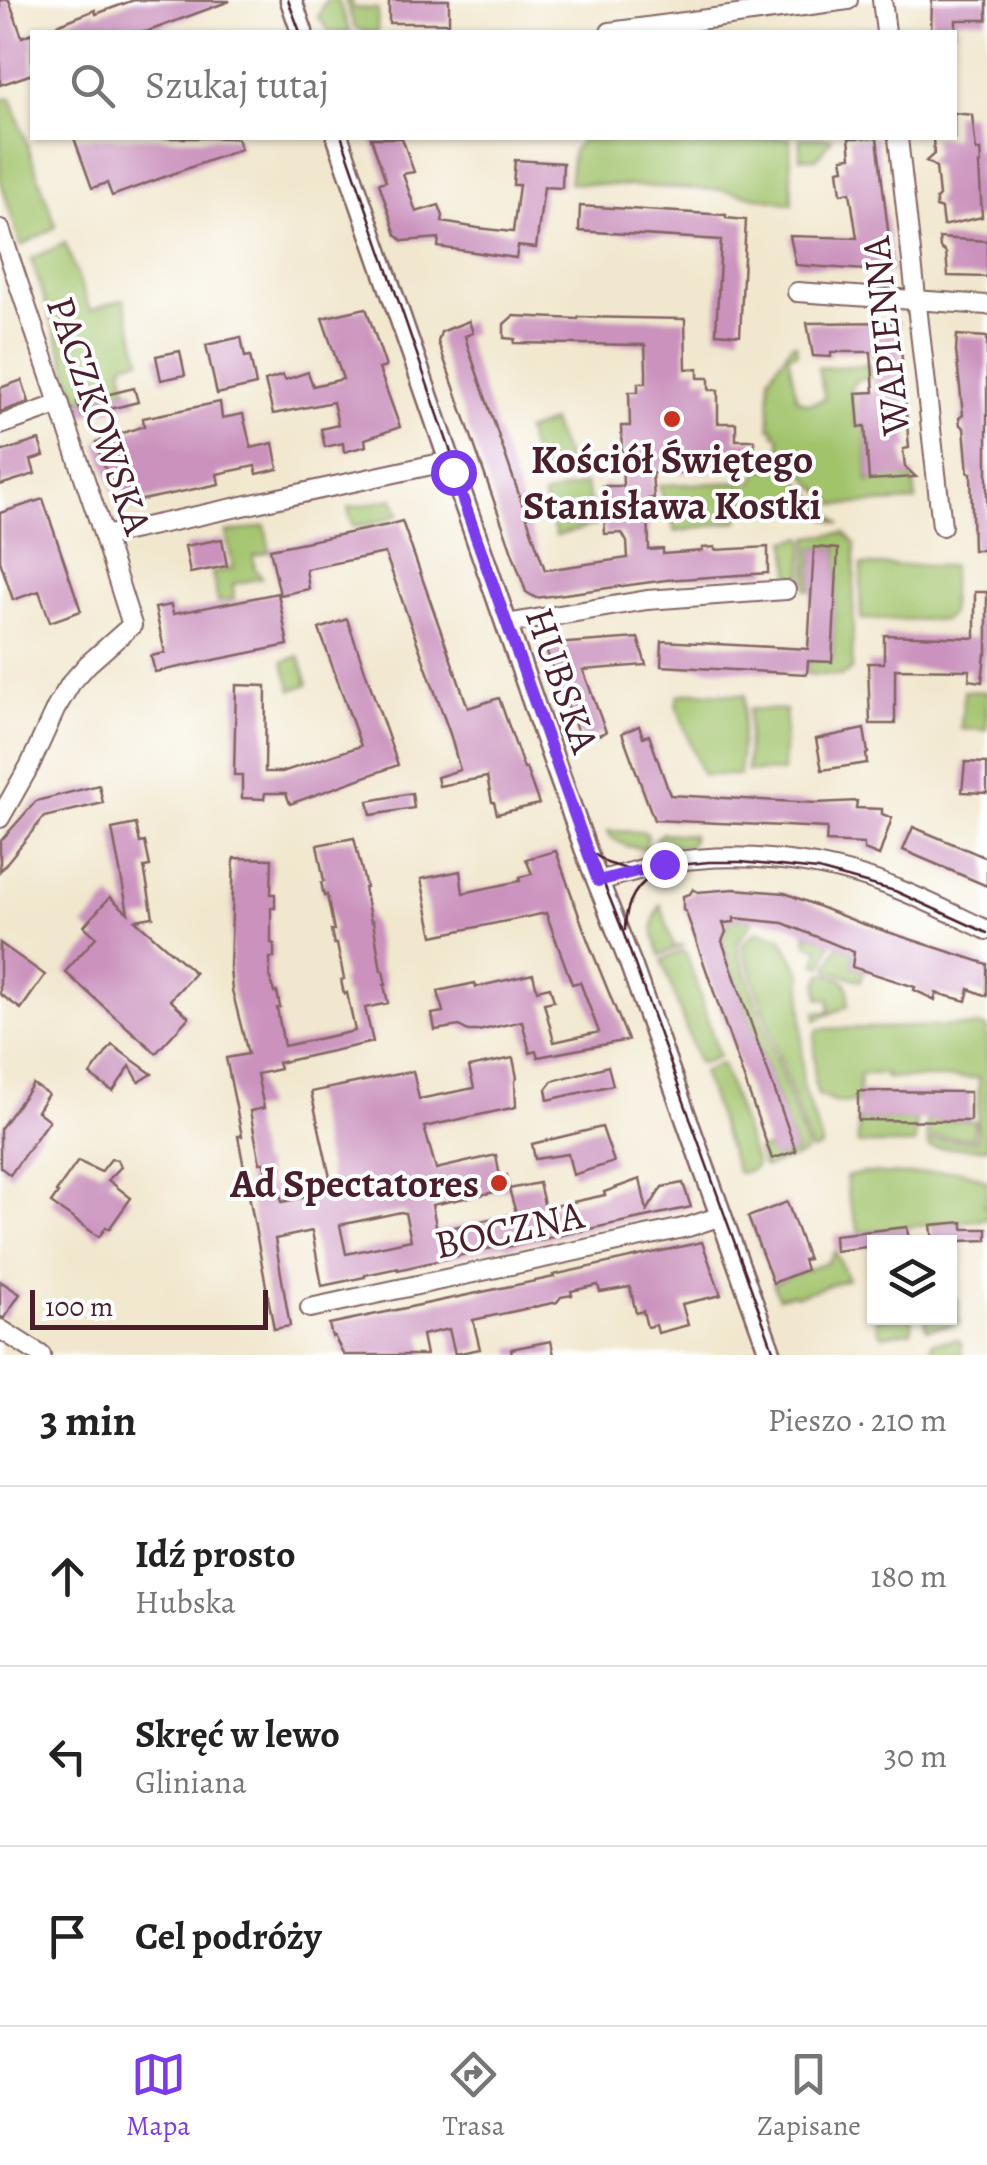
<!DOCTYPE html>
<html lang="pl">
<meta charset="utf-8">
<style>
body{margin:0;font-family:Alegreya,serif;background:#f6f6f6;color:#222}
.controls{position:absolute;right:30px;bottom:30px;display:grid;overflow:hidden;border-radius:0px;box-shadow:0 2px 8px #0004}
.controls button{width:90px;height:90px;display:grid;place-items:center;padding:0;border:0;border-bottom:2px solid #e0e0e0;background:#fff;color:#222;font:50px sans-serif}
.scale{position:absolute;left:30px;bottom:25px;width:238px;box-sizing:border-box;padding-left:10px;border:5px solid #4a1f2b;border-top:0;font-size:28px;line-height:35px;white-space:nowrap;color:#4a1f2b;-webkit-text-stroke:8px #fff;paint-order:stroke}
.stop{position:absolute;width:30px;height:30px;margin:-22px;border:8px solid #7c3aed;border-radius:50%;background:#fff}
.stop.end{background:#7c3aed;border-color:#fff;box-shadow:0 2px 10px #0008}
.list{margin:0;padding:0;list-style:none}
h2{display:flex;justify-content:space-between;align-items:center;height:130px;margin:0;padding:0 40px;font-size:42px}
h2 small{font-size:32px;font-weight:400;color:#767676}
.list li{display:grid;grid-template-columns:65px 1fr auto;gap:30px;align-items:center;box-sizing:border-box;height:180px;padding:0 40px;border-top:2px solid #e0e0e0}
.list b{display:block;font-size:38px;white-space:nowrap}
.list p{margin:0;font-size:32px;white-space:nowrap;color:#767676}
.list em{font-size:32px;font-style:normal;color:#767676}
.icon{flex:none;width:55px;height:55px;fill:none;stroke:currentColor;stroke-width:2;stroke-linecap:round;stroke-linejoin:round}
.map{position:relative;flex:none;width:987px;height:1355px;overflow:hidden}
.search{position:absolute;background:#fff;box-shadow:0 2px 8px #0004;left:30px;right:30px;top:30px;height:110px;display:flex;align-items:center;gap:25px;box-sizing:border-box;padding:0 35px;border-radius:0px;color:#767676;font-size:38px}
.sheet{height:670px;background:#fff}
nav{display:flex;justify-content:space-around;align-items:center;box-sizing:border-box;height:140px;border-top:2px solid #e0e0e0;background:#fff;font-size:28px;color:#767676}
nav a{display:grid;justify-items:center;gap:5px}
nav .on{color:#7c3aed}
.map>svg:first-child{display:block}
</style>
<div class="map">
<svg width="987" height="1355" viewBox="0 0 987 1355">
<rect width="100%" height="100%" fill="#fff"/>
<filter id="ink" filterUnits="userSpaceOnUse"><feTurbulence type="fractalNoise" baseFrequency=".01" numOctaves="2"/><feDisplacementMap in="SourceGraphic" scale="20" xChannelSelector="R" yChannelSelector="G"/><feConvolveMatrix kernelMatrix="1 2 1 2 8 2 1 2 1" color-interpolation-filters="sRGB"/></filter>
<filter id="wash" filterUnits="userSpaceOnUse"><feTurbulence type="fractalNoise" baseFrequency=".0048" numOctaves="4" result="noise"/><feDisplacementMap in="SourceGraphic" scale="40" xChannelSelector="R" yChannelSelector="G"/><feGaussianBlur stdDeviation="2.25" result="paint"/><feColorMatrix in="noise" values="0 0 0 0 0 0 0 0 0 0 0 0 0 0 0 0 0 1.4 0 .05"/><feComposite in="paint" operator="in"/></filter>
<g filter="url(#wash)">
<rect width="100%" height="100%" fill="#f1e7ce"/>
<!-- green -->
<g fill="#a1c36b" stroke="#76714b" stroke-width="2.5">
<polygon points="326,0 338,0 350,32 330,32 318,17"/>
<polygon points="345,0 352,0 353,8 378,9 377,32 366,32 355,28"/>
<polygon points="11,98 56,227 21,246 0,179 0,100"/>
<polygon points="583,138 790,138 792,204 722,190 569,183 573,150"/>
<polygon points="800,138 831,138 831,140 817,158 800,158"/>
<polygon points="65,243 90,310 124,299 141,359 126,362 122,368 127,389 78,400 31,259"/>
<path d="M792,344h4l1,9 -9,2 9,44 12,5 16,-5 -7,-31 52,-3 1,12 -14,3 -6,7 5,39h9l3,47 -1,7 2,2c7,-4 32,-7 39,-4l5,-3 3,26 -79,4 -20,-17 -36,-39 -2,-14h-4l-1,-7h-4l-1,-51z"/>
<polygon points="551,422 570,468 541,478 525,431"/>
<polygon points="770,458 777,458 841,524 805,509 750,511 741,508 738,521 675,532 659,485 753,482 759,469 767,469 766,464 770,464"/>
<polygon points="585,484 597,525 556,536 543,496"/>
<polygon points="394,499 399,515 375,523 353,526 348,508"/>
<polygon points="265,526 270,552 253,556 255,569 262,578 233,584 234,599 218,602 212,573 233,568 226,533"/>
<polygon points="845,533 855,544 852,669 842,676 807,674 808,661 832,661 838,549 814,547 811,590 806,590 809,537"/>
<polygon points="803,537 805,540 802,581 799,581 790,573 787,541"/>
<polygon points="861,565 952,566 950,615 944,620 861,619"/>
<polygon points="299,656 308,684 292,690 283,662"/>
<polygon points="964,691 987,692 987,730 961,729"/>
<polygon points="694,692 745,695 739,775 702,775 676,704 679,695"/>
<polygon points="749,709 786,710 783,772 747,771"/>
<polygon points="608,831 645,832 647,835 647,849 627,846 610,837"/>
<polygon points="662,833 692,835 692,841 689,845 656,849 657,838"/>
<path d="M661,905l13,42 10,-2 -24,10c-7,-19 -11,-32 1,-50z"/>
<path d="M734,918l18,1c-1,12 -15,17 -15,28l70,202 -2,5 -40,13 -3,-2 -4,-15 10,-3 5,12 23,-8 -74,-210 4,-8 -1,-5z"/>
<polygon points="757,931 781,937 802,974 802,1083 822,1143 820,1148 811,1151 742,945"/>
<polygon points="806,933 831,942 823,966 816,964 819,948 807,944"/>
<polygon points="838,945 854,952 852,966 864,971 861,981 829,970 828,967"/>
<polygon points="682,951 687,955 719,1056 706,1062 698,1063 662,960"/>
<path d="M825,973c25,8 24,8 23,33l-32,14v-8h14l-1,-13 -10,-1 -1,-14 4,-10z"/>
<polygon points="958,1026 987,1027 987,1148 930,1148 927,1141 977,1140 979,1078 886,1078 886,1074 860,1074 858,1103 834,1102 818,1095 814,1081 815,1036 818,1029"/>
<polygon points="720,1064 722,1065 756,1164 753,1169 740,1173 737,1172 702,1072"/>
<polygon points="858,1120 916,1120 915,1144 858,1144"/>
<polygon points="927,1120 975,1121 973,1137 927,1137"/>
<polygon points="956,1170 970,1173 987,1181 987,1201 983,1204 987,1208 987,1219 859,1232 848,1197 846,1177 863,1173 906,1175"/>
<polygon points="835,1251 848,1279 797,1296 792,1294 778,1297 773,1283 828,1262"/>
<polygon points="950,1299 958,1299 959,1324 927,1329 925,1318 950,1318"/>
<polygon points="876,1318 912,1318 912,1329 910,1331 883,1335 879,1332"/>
<polygon points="958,1339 961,1343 962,1355 931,1355 932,1342"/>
</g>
<g id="blocks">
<!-- building -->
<g fill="#ca92bd" fill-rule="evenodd">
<polygon points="0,0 9,0 22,37 32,33 32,74 0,85"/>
<polygon points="134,0 230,1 146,32 39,32 95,10 96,14"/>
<rect x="389" y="0" width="60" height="23"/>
<polygon points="932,0 987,0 987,20 956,20 956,32 931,32"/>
<polygon points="954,113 972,115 976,151 980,150 981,163 979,164 982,217 943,226 941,209 936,207 936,199 939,196 936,167 926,161 934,154 933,138 954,138"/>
<polygon points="74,138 237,138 241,149 112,196 107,183 92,188"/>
<polygon points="371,138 402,138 414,172 403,174 416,212 439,205 443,216 442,222 478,228 513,232 519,185 513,185 515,160 563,163 562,188 544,187 536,248 518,246 516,258 438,247 439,238 403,241 396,235 379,183 386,181"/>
<polygon points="849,138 877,138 893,272 796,265 790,236 857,238 850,192 841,194 838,170 844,169 842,158 851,157"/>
<polygon points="580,206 726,215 726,218 746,220 740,335 716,333 721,240 579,231"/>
<polygon points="939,238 987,241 987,277 948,276 946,253 940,248"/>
<polygon points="366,308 386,367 379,369 400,427 365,439 366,446 344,452 343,443 325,447 321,429 338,425 333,402 273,414 265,381 283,375 285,380 308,372 313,386 343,379 322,318"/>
<polygon points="513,316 578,319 579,317 685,319 686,369 698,368 698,378 709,378 709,390 718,390 718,423 736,423 736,440 754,440 755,453 753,459 736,459 737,466 722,466 722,471 652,473 654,498 648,499 649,550 663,549 663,554 702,551 702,548 715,547 715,550 768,547 768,573 666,580 536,598 526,592 438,342 441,332 469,321 473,333 465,336 469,350 545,570 628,558 627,542 622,533 605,534 602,486 623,486 621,426 630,426 629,392 638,392 638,383 646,383 646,370 645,345 514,343 515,339 504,338 504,324"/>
<polygon points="899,322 909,448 903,449 905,467 916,477 869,480 865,426 859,427 856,393 874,392 871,352 831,352 831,357 813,356 807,323"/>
<polygon points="957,335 987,337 987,550 973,550 971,473 968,473 964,428 960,425 959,418 963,415 956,351"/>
<polygon points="241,337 245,357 250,356 256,385 217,394 206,345"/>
<polygon points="180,351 185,375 161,380 156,356"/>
<polygon points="22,380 29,402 0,412 0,388"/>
<polygon points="134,388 138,402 82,416 77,402"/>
<polygon points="220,402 222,418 243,414 251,448 273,443 278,469 257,474 255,466 217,474 219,484 118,505 96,442 144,426 143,418"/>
<polygon points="39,440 44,456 31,460 35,474 0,485 0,452"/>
<polygon points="43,499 81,611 50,622 39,591 13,600 0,561 0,513"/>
<polygon points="402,521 468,708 499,698 524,769 526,768 539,804 497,814 494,802 492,802 487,777 439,786 437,777 460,770 450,734 385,553 306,569 309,589 280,595 270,549 388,525"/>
<polygon points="222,539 227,566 190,573 185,546"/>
<polygon points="814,547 838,549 832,662 808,661 807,674 661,666 662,641 808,649"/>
<polygon points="975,592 987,592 987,654 985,654 982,682 969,680 970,670 895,669 895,724 870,724 868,663 884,663 884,635 975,638"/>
<polygon points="278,593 288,645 155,672 151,656 165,653 155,608 171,605 173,614"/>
<polygon points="347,619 398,765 290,804 286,793 265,793 264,799 242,798 242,775 234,775 236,685 266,686 265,772 282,772 361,746 319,629"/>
<polygon points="638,638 646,665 583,670 606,732 583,741 581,735 579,735 545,647 553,644"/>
<polygon points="639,726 643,737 649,735 670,795 816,803 857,801 856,808 882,809 882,814 892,818 879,856 864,850 864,844 826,842 827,828 654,820 622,733"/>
<polygon points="864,729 868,753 866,754 867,763 822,770 816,739"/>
<polygon points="965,762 987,763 987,793 962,792"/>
<polygon points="99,785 103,803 44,817 0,871 0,842 36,801"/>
<polygon points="412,793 414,808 371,815 368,801"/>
<polygon points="136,824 140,843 145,842 150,866 144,867 153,917 135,920 195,973 170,1000 189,1017 156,1053 65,972 96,937 84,926 110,897 128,913 112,829"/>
<polygon points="913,827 987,858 987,886 903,850"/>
<path d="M354,838l12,49 -2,1 7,34 2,-1 8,50h2l3,14h-2l4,18 -23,5 8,34 -95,21 2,6 -23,5 7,34 -14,3 10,52h4l5,23 9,-1 4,17 51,-11 -22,-99 102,-21 6,28 55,-11 -5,-21 44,-9 4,20 -2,3 1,26 -92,20 12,42 60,-14 4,22 7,-2 2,14 30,-6 6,25 60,-13 -1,-3 36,-13 7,32 15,-24 21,-4 8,24 -185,40 -1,-2 -107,25v-2l-33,7v2l-43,9 -10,-55 -37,8 15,87 -16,3 -36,-193h4l-16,-78 22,-4 -16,-64 -2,-22 4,-110 38,1 -1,35h4v14h-4v35l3,1v14h-4v18l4,17 3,-1 3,15 -3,1 7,38 71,-15 -8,-38 -3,1 -3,-14 3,-1 -7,-35h-3l-3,-14h3l-7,-35 -3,1 -3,-14 3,-1 -7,-36zM509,1189l7,24 -79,18 -5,-26zM401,1212l4,1 6,27 -65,14 -6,-29z"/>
<polygon points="556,851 588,941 628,1040 538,1057 536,1051 530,1053 522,1021 478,1031 468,1031 459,1026 435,1030 432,1014 443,1012 438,991 475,983 476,987 533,974 537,990 550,987 554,1001 544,1003 554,1042 599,1032 580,982 572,984 546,913 433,936 421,879 460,871 463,893 520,881 520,877 532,874 526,859"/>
<polygon points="693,889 698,892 734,889 785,893 860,923 987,964 987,996 969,989 966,1001 936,993 935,1000 914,990 915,987 852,967 854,952 783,923 734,918 734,922 723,923 726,932 722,941 796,1151 772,1159 686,912 683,910 683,896 690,894"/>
<polygon points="0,943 45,975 21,1009 0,994"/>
<polygon points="112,1045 134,1061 152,1074 139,1082 130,1066 113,1091 108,1088 90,1075"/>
<polygon points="608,1066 613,1085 548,1100 546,1089 552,1081"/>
<polygon points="33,1084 48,1094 37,1111 49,1120 10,1175 0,1167 0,1129"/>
<polygon points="858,1091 970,1092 970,1121 858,1120"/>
<polygon points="602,1127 614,1162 573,1175 568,1154 535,1159 532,1144"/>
<polygon points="111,1159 118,1160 121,1167 108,1180 131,1198 109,1229 106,1227 99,1237 51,1203 58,1193 56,1192 78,1161 101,1172"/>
<polygon points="787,1202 808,1259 803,1260 806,1270 773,1283 748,1217"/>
<polygon points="963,1222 963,1229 987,1229 987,1240 933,1242 931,1225"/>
<polygon points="907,1227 909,1242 874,1242 874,1246 835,1251 834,1235"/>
<polygon points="702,1242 721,1295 682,1304 688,1325 658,1333 656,1325 647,1327 643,1311 636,1313 630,1287 600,1292 598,1285 571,1291 572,1295 561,1297 557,1302 473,1320 480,1349 455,1354 449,1329 422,1335 426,1355 344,1355 334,1336 332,1337 329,1324 554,1277 553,1275"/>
<polygon points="0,1281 20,1294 4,1318 0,1317"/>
<polygon points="551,1341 554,1355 512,1355 511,1349"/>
</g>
</g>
</g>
<g filter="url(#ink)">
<use href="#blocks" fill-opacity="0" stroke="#846564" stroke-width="2.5"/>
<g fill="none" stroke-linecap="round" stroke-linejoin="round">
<defs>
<g id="minor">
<polyline points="882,0 886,32"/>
<polyline points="610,32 848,0"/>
<polyline points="898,138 942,526"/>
<polyline points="0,229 98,518 132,625 88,664 71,683 56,708 30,765 0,818"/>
<polyline points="797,292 987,305"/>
<polyline points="0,425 60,404"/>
<polyline points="104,536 450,461"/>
<polyline points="506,624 647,600 786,590"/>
<path d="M598,881c23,-6 45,-13 68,-18 75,-13 159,-3 229,25 31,12 62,28 92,42"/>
<polyline points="310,1308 688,1227 721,1216"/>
<polyline points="0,1329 41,1355"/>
</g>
<g id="tertiary">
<polyline points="291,0 302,32"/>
<polyline points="338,138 541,724 589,859 631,965 771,1355"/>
</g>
</defs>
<!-- minor casing -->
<use href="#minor" stroke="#846564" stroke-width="22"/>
<!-- tertiary casing -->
<use href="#tertiary" stroke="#846564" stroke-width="25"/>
<!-- minor -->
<use href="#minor" stroke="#fff" stroke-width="18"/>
<!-- tertiary -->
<use href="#tertiary" stroke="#fff" stroke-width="20"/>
<!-- tram -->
<g stroke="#4a1f2b" stroke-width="2.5">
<polyline points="288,0 300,32"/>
<polyline points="342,138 577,816 622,929 775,1355"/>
<polyline points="590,851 607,863 630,870 709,862 741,862 818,870 895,891 987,933"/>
<path d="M625,930c0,-27 12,-48 37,-60"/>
</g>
</g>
</g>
<g fill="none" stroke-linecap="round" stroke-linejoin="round" filter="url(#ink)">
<!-- route -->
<polyline stroke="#7c3aed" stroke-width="12" points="453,472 598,881 664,864"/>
</g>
<!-- markers -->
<g fill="#c8321e" stroke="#fff" stroke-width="4">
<circle cx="672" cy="419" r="10"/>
<circle cx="499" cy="1183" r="10"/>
</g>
<g text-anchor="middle" stroke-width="8" stroke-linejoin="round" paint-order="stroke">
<!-- street labels -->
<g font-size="40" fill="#4a1f2b" stroke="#fff">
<text transform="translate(885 336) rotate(-96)" y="14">WAPIENNA</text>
<text transform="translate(100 415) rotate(71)" y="14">PACZKOWSKA</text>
<text transform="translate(563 680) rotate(71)" y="14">HUBSKA</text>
<text transform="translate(509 1229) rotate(-12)" y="14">BOCZNA</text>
</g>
<!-- poi labels -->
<g font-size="40" font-weight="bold" fill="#4a1f2b" stroke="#fff">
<text x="672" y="473">Kościół Świętego<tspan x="672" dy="46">Stanisława Kostki</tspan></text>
<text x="479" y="1197" text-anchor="end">Ad Spectatores</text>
</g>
</g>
</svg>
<div class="controls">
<button><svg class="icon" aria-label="layers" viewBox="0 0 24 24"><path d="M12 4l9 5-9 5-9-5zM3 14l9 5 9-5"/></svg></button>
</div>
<div class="scale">100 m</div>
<div class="stop" style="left:453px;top:472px"></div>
<div class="stop end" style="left:664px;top:864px"></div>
<div class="search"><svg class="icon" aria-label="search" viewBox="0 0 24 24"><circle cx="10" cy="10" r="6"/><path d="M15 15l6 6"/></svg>Szukaj tutaj</div>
</div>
<section class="sheet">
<h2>3 min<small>Pieszo · 210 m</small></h2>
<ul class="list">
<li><svg class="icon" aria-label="ahead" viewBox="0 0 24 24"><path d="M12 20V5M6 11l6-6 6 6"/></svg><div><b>Idź prosto</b><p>Hubska</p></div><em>180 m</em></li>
<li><svg class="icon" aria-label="left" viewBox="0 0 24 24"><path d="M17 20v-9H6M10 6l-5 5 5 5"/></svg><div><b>Skręć w lewo</b><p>Gliniana</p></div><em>30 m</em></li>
<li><svg class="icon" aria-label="arrive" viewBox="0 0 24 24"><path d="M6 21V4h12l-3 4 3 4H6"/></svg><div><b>Cel podróży</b></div></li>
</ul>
</section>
<nav>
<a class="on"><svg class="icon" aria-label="map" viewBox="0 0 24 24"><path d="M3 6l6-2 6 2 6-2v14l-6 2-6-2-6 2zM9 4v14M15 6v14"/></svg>Mapa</a>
<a><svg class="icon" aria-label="directions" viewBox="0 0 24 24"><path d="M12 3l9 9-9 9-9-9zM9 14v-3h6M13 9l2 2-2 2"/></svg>Trasa</a>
<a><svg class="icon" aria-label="saved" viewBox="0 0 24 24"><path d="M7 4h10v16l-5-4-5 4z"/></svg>Zapisane</a>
</nav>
